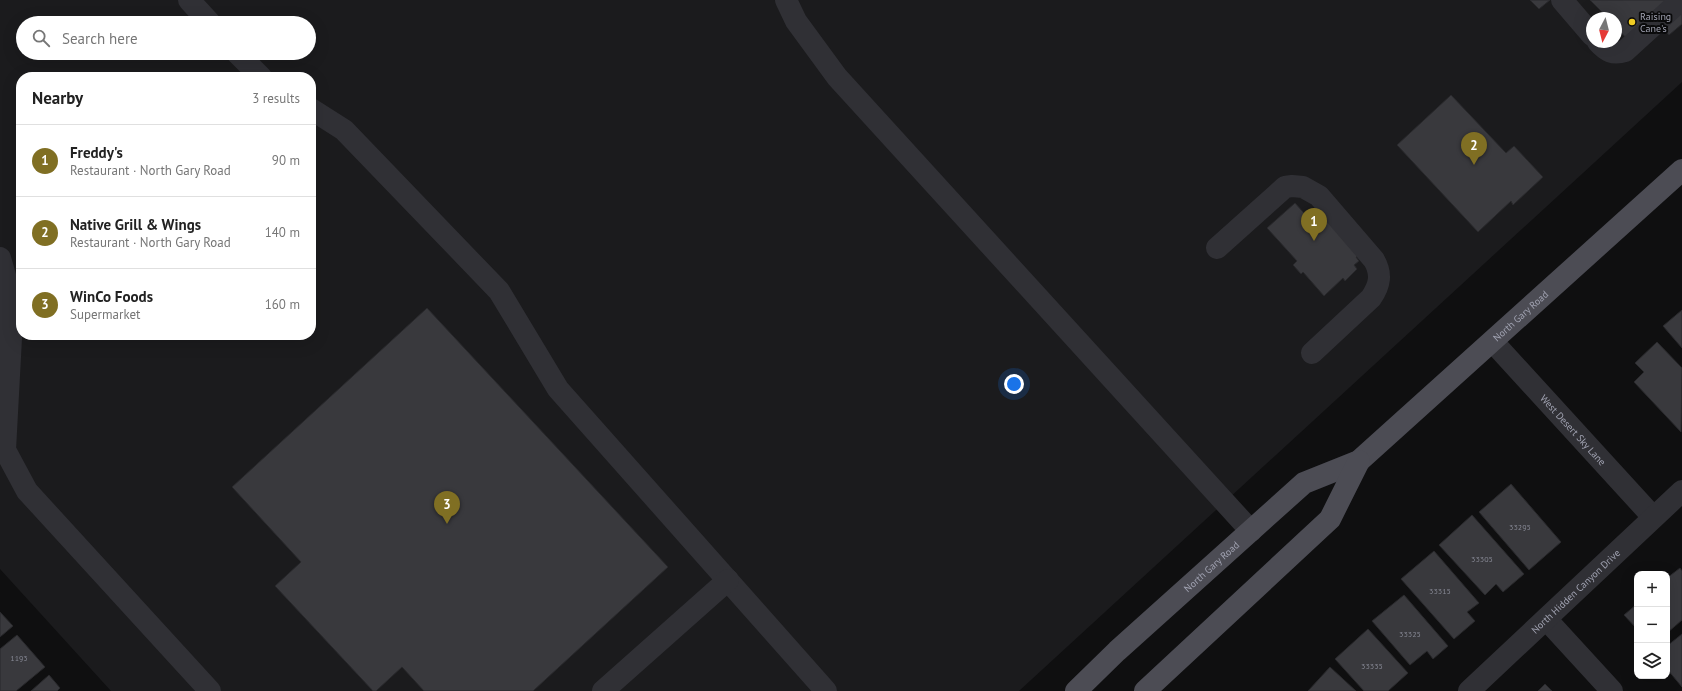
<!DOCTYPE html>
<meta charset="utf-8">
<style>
body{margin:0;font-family:"PT Sans",sans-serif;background:#f6f6f6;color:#222}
.controls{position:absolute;right:12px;bottom:12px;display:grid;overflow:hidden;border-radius:8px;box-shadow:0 4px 16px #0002}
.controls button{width:36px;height:36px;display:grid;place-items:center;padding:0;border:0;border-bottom:1px solid #e0e0e0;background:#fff;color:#222;font:20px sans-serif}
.compass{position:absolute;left:1586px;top:12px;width:36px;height:36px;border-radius:50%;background:#fff;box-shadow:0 4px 16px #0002;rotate:187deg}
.you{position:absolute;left:1014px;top:384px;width:14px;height:14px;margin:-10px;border:3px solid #fff;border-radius:50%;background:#1a73e8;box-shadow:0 0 0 6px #1a73e833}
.badge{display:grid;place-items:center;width:26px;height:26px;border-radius:50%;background:#806f23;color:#fff;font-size:13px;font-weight:700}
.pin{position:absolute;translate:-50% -33px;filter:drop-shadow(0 1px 2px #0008)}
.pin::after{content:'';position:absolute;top:21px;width:14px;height:12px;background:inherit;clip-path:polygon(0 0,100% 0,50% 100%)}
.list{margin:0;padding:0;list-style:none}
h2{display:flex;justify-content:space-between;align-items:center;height:52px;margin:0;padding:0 16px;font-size:17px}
h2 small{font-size:13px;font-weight:400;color:#767676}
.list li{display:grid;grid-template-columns:26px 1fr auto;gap:12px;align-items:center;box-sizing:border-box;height:72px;padding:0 16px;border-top:1px solid #e0e0e0}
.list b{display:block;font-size:15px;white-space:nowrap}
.list p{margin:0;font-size:13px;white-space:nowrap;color:#767676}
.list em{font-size:13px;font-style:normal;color:#767676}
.icon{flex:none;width:22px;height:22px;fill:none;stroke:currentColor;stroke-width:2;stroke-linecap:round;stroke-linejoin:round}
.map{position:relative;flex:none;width:1682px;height:691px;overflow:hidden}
.search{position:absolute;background:#fff;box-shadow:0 4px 16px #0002;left:16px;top:16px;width:300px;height:44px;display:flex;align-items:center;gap:10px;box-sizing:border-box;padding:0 14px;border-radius:22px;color:#767676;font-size:15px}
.panel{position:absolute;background:#fff;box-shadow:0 4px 16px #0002;left:16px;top:72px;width:300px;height:268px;border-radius:16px}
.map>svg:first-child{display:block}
</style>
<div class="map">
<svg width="1682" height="691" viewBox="0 0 1682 691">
<rect width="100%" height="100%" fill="#0f0f10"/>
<!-- built -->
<path fill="#1b1b1d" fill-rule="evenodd" d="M0,0h1682v82l-663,609h-908l-111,-122zM1592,18h24v24h-24zM23,23h286v30h-286zM21,77h290v258h-290z"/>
<!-- building -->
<g fill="#39393d" stroke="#29292c">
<polygon points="1530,0 1550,0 1539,9"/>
<polygon points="1590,0 1668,0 1628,40 1616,27 1616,18 1608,18"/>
<polygon points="1670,2 1682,14 1682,24 1669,35 1658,22"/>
<polygon points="1451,95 1506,153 1514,146 1543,177 1513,205 1511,201 1478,232 1397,145"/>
<polygon points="1295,203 1318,229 1328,220 1359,254 1356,257 1359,261 1354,265 1357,269 1345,281 1343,278 1324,296 1303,272 1301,274 1293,265 1297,261 1267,228"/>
<polygon points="427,308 668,567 533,691 424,691 402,667 376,691 373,691 275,586 301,562 232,487"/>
<polygon points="1682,310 1682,348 1663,326"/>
<polygon points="1657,342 1682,368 1681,432 1634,382 1644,372 1635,363"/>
<polygon points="1511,484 1561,542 1529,570 1479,512"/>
<polygon points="1472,515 1524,574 1503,592 1496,584 1485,595 1439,545"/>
<polygon points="1434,551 1479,603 1467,612 1475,621 1454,639 1401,579"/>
<polygon points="1680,568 1682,571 1682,620 1667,633 1667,578"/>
<polygon points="1404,595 1448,646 1433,659 1427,651 1410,665 1372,621"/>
<polygon points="1637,604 1637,629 1624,615"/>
<polygon points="0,612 13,626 0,637"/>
<polygon points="1368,629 1408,673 1388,691 1364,691 1335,659"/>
<polygon points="1682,634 1682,687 1667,669 1667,646"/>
<polygon points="17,635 45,667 16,691 0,691 0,649"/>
<polygon points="1330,667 1356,691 1308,691"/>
<polygon points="49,675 60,688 57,691 31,691"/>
<polygon points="1545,684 1552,691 1538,691"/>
</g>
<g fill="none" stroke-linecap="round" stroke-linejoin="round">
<!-- minor -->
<g stroke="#303035" stroke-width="22">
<polyline points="189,0 210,23"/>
<polyline points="786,0 796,21 837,77 1251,531"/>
<polyline points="1562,0 1592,35"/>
<path d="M1598,42c8,9 15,13 27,9l56,-51"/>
<polyline points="237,53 261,77"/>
<polyline points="311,109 344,130 499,291 558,389 826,691"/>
<path d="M1217,248l68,-61 7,-1 11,1 16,9 55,64c8,14 6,25 -3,38l-59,55"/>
<polyline points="0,258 6,279 11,338 5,450 27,491 210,691"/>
<path id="s1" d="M1493,342l160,175"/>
<polyline points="1546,619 1612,691"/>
<polyline points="603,691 728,580"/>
<path id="s2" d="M1469,691l213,-200"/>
</g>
<!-- major -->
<g stroke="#4c4c54" stroke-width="22">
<path id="s3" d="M1076,691l41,-40 187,-168 55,-22 323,-291"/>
<polyline points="1145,691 1330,519 1359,461"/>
</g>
</g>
<!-- markers -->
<circle fill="#f2ce25" stroke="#0a0a0b" stroke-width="1.5" cx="1632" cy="22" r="4"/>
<g text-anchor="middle" stroke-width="4" stroke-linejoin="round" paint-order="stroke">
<!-- number labels -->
<g font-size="8" fill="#868894">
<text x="1520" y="530">33295</text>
<text x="1482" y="562">33305</text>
<text x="1440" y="594">33315</text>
<text x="1410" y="637">33325</text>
<text x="19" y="661">1193</text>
<text x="1372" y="669">33335</text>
</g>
<!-- poi labels -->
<g font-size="10" fill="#a0a2b1" stroke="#0a0a0b" text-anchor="start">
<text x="1640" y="20">Raising<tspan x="1640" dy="12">Cane's</tspan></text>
</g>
<!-- street labels -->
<g font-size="10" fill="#a0a2b1" stroke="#0a0a0b">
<text dy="4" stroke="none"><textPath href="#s3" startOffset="585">North Gary Road</textPath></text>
<text dy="4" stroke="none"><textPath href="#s1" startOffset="119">West Desert Sky Lane</textPath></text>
<text dy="4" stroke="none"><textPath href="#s3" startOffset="184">North Gary Road</textPath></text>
<text dy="4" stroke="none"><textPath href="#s2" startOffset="146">North Hidden Canyon Drive</textPath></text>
</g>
</g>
</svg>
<div class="controls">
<button>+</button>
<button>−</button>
<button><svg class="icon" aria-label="layers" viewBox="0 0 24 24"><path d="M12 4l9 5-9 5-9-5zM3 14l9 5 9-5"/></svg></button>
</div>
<svg class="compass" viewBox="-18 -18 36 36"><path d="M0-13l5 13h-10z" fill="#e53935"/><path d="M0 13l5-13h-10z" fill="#767676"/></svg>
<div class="you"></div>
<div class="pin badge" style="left:1314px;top:241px">1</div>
<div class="pin badge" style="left:1474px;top:165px">2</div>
<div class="pin badge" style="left:447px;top:524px">3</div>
<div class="search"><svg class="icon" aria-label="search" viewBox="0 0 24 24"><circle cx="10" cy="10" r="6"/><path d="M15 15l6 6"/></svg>Search here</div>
<section class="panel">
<h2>Nearby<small>3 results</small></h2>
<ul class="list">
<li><span class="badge">1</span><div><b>Freddy's</b><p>Restaurant · North Gary Road</p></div><em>90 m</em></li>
<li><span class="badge">2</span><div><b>Native Grill &amp; Wings</b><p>Restaurant · North Gary Road</p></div><em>140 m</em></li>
<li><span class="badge">3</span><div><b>WinCo Foods</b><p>Supermarket</p></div><em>160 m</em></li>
</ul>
</section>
</div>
